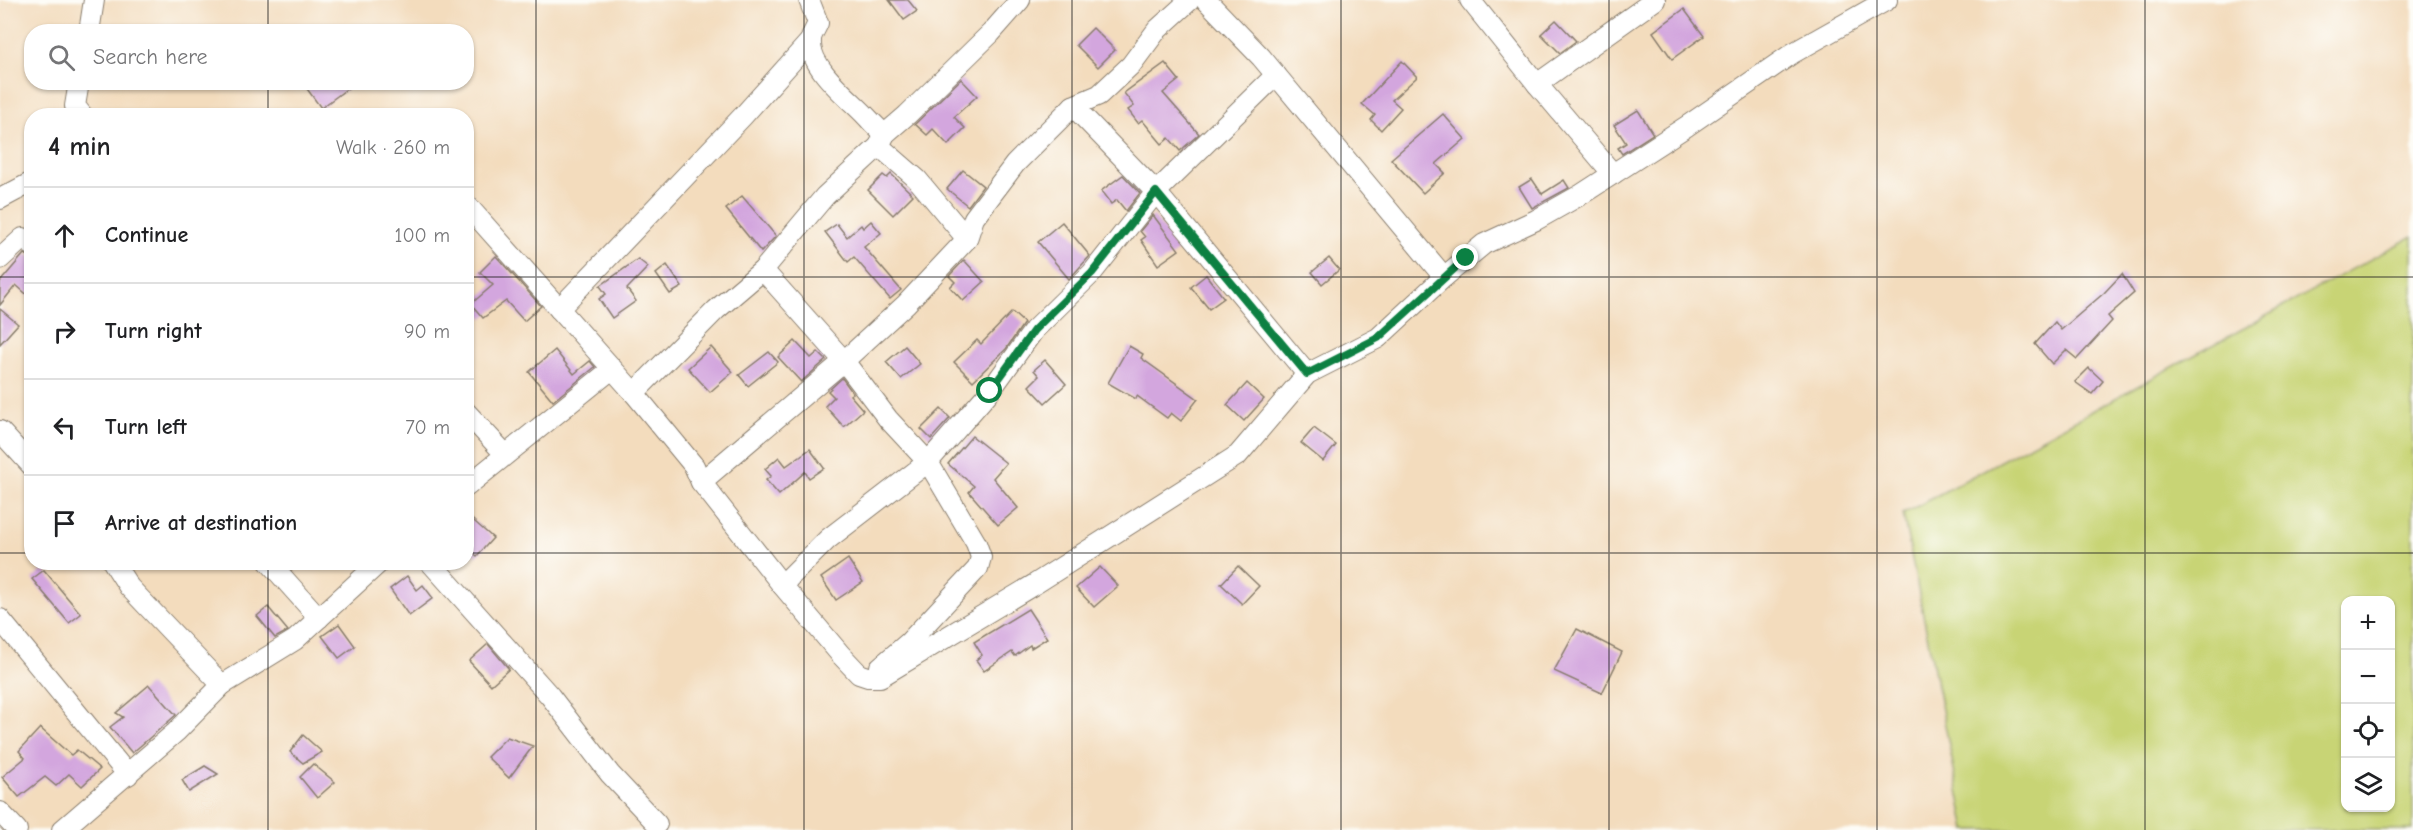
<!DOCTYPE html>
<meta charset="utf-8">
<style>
body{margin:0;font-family:"Comic Neue",sans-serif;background:#f6f6f6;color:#202124}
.controls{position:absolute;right:18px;bottom:18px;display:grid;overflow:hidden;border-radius:12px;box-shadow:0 2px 4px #0004}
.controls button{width:54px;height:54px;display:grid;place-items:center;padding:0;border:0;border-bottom:2px solid #e0e0e0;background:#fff;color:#202124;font:30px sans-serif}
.stop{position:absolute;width:18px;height:18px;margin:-14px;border:4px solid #0b8043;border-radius:50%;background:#fff}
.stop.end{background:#0b8043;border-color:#fff;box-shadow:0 2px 6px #0008}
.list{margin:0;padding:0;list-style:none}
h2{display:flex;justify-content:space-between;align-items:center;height:78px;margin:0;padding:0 24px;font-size:26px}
h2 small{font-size:20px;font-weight:400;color:#757577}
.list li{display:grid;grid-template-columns:39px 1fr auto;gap:18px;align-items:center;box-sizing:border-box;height:96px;padding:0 24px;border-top:2px solid #e0e0e0}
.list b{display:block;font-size:22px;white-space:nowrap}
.list em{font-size:20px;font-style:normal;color:#757577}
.icon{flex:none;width:33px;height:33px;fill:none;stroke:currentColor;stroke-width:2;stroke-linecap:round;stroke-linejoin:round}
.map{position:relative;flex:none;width:2413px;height:830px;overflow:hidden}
.search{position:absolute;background:#fff;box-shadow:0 2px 4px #0004;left:24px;top:24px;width:450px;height:66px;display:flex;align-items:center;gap:15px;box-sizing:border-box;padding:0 21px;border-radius:24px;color:#757577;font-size:22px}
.panel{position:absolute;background:#fff;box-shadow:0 2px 4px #0004;left:24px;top:108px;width:450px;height:462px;border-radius:24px}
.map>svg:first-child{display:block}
</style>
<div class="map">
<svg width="2413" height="830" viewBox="0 0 2413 830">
<rect width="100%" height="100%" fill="#fdfcf7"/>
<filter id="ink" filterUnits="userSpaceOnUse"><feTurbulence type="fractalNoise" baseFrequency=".0167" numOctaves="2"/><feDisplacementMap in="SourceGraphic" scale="12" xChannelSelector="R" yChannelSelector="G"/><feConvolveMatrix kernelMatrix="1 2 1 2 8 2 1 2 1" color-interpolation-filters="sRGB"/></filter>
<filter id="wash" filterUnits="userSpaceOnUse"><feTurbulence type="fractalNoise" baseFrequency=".008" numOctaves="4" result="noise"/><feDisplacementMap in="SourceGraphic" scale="24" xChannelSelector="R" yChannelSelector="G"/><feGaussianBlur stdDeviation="1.35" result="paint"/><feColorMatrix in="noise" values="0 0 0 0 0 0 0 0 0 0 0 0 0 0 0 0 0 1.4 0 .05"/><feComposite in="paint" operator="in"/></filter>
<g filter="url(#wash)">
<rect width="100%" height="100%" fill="#f3dcbd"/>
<!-- green -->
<path fill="#c8d475" stroke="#727848" stroke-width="1.5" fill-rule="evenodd" d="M2413,236v594h-447l-63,-316zM2346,600h44v208h-44z"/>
<g id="blocks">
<!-- building -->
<g fill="#d3a6de">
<polygon points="889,0 908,0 917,11 904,20"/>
<polygon points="1684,9 1704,36 1672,59 1653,32"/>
<polygon points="1556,20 1576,41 1560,53 1541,34"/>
<polygon points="1093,28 1115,50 1098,67 1076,45"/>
<polygon points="1402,61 1417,77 1392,100 1401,108 1381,130 1371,120 1375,115 1362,104"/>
<polygon points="1165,63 1179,80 1163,93 1199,134 1180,151 1169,138 1162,144 1142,120 1138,123 1128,110 1134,106 1124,93"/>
<polygon points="961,79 977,96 954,117 965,128 948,145 933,129 927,135 915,124"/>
<polygon points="302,82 356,82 321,108"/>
<polygon points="1638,110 1653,134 1622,154 1618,148 1626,143 1614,125"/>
<polygon points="1443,114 1465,139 1436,164 1445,173 1423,193 1391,159"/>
<polygon points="963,170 983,186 968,206 947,189"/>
<polygon points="891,174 913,195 893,215 868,190 883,175 887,178"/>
<polygon points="1123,175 1140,193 1126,211 1117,200 1111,204 1101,191"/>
<polygon points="1532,179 1542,194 1564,180 1569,188 1532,208 1519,187"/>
<polygon points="742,196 776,236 761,252 726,209"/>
<polygon points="1153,215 1179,250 1158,265 1141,240 1145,237 1140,231"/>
<polygon points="871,221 881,233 864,247 901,290 890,299 854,257 848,262 825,232 837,224 847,237 861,225 863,228"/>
<polygon points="1062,222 1090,256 1069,279 1038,242"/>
<polygon points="24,254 32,257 32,299 16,285 0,305 0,282"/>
<polygon points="496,256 541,306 524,321 506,301 483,318 471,304 493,285 480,272"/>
<polygon points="1329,258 1339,270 1322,284 1312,272"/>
<polygon points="638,259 648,267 627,289 636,301 612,318 599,299 606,294 600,286"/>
<polygon points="964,260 984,282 963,301 950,287 955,282 949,276"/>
<polygon points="667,265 682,287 670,294 656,274"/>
<polygon points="2122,274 2134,293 2108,316 2112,321 2077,359 2066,350 2052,364 2035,344 2055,322 2061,330 2104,293"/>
<polygon points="1206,275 1224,298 1209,309 1191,287"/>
<polygon points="0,309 18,324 0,344"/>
<polygon points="1012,312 1024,323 1006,349 973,381 954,362 977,340 981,344"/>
<polygon points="795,341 811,358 818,352 826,360 801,382 778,357"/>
<polygon points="905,346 920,364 901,379 886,362"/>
<polygon points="1129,346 1143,354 1141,358 1198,399 1181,421 1171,413 1167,418 1137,396 1136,399 1108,383"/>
<polygon points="711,347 733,372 710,392 688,368"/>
<polygon points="555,350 574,374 590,361 595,367 553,401 529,372"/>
<polygon points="769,352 778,362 748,386 739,375"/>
<polygon points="1045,360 1066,384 1045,403 1029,386 1039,376 1034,370"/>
<polygon points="2089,368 2103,381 2092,394 2075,382"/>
<polygon points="842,378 853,393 850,395 863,410 844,427 825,406 834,397 828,391"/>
<polygon points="1247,383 1264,399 1244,421 1227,405"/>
<polygon points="941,409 950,418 931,439 921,429"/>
<polygon points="1314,428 1336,445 1323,461 1301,443"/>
<polygon points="972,436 1006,463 993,478 1018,508 998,525 969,492 974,486 948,464"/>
<polygon points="810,449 824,468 809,478 805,472 779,495 766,480 771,476 765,469 779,457 786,466"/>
<polygon points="466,514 493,538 477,556 466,546"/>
<polygon points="848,559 863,582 836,600 821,578"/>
<polygon points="1238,566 1259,586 1242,604 1221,584"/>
<polygon points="1100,567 1118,586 1094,607 1076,588"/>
<polygon points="44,570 81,614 69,623 32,579"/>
<polygon points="407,576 417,590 423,585 433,598 409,616 390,589"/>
<polygon points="268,607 288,631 275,638 257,616"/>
<polygon points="1028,609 1047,638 1031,648 1030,645 1015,656 1012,652 984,671 976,660 982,655 974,642"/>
<polygon points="339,624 355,646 339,658 322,636"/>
<polygon points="1577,629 1622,652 1602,693 1554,671"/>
<polygon points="488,644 509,669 491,685 469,661"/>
<polygon points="149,685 176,715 132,753 110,727 123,717 116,713"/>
<polygon points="40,728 71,755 77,750 100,769 82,786 69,774 56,786 45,777 19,797 2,777 25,758 19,751"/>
<polygon points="303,735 322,752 303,763 290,752"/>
<polygon points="507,737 533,746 509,778 487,757"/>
<polygon points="313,764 335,782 317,798 300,777"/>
<polygon points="205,766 218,774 189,792 182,780"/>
</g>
</g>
</g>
<g filter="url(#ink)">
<use href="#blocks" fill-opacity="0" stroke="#887c6c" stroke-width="1.5"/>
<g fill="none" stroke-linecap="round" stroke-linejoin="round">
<defs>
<g id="street">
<path d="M809,0l9,23c-2,5 -7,12 -7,17 -3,27 38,58 54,75 8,8 10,12 20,19"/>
<polyline points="1206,0 1261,57 1444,277"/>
<polyline points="1470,0 1537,84 1613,174"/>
<polyline points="89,32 94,0"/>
<polyline points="79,82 75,106 83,116"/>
<polyline points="1537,84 1655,0"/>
<polyline points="1073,106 1156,192 1307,374"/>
<polyline points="879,146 917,179 967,239"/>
<polyline points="0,199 32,182"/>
<polyline points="466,204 634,393 694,466 701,482 782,585 841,655 859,674 868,677 880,677 1035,584 1238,455 1307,374 1378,338 1444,277 1484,244 1536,220 1582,194 1687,126 1793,53 1887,0"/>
<polyline points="0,259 23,238 32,245"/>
<polyline points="763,270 844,361 888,419 928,462 976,543 981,557 978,568 909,642 880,667"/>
<polyline points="559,309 743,116 811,40"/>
<polyline points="634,393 716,310 763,270 825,196 879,146 885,134 907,115 991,33 1020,0"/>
<polyline points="466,412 505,454"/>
<polyline points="0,431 32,466"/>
<polyline points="701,482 844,361 906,304 967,239 974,218 1015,164 1073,106 1099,95 1131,65 1157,30 1190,0"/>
<polyline points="466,487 612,369"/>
<polyline points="113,562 129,587 222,685"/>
<polyline points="269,562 319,618"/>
<polyline points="430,562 550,696 610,774 657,824"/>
<polyline points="782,585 828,539 928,462 990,391 1034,330 1092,273 1156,192 1276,75"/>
<polyline points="0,619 128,775"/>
<polyline points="0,812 17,830"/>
<polyline points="62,830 176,732 222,685 295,640 380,562"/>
</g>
</defs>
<!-- street casing -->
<use href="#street" stroke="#887c6c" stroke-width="22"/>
<!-- street -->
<use href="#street" stroke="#fff" stroke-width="20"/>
</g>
</g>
<g fill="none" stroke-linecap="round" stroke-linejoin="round" filter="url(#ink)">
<!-- route -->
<polyline stroke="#0b8043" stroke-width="8" points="990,391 1034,330 1092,273 1156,192 1307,374 1378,338 1466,258"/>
</g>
<!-- grid -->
<path fill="none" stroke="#1c1c1c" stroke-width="1.5" stroke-opacity="0.55" d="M268,0v32M536,0v830M804,0v830M1072,0v830M1341,0v830M1609,0v830M1877,0v830M2145,0v830M268,82v34M0,277h32M466,277h1947M0,553h32M466,553h1947M268,562v268"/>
</svg>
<div class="controls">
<button>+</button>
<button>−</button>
<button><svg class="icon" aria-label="locate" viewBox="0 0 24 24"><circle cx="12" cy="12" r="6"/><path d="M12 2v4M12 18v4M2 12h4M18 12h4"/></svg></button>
<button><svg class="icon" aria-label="layers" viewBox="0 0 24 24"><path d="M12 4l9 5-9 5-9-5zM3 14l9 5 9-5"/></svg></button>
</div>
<div class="stop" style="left:990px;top:391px"></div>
<div class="stop end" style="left:1466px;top:258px"></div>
<div class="search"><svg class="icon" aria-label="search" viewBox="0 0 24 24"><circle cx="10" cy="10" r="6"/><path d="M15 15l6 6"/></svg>Search here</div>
<section class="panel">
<h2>4 min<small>Walk · 260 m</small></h2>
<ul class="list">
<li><svg class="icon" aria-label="ahead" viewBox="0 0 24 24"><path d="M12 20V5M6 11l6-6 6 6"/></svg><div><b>Continue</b></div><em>100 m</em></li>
<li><svg class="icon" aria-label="right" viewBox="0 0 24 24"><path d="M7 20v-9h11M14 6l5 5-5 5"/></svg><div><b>Turn right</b></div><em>90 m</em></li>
<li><svg class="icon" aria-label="left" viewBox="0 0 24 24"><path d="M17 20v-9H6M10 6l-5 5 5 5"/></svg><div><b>Turn left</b></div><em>70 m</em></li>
<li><svg class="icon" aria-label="arrive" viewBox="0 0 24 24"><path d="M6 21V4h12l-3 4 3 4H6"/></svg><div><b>Arrive at destination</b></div></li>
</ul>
</section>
</div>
